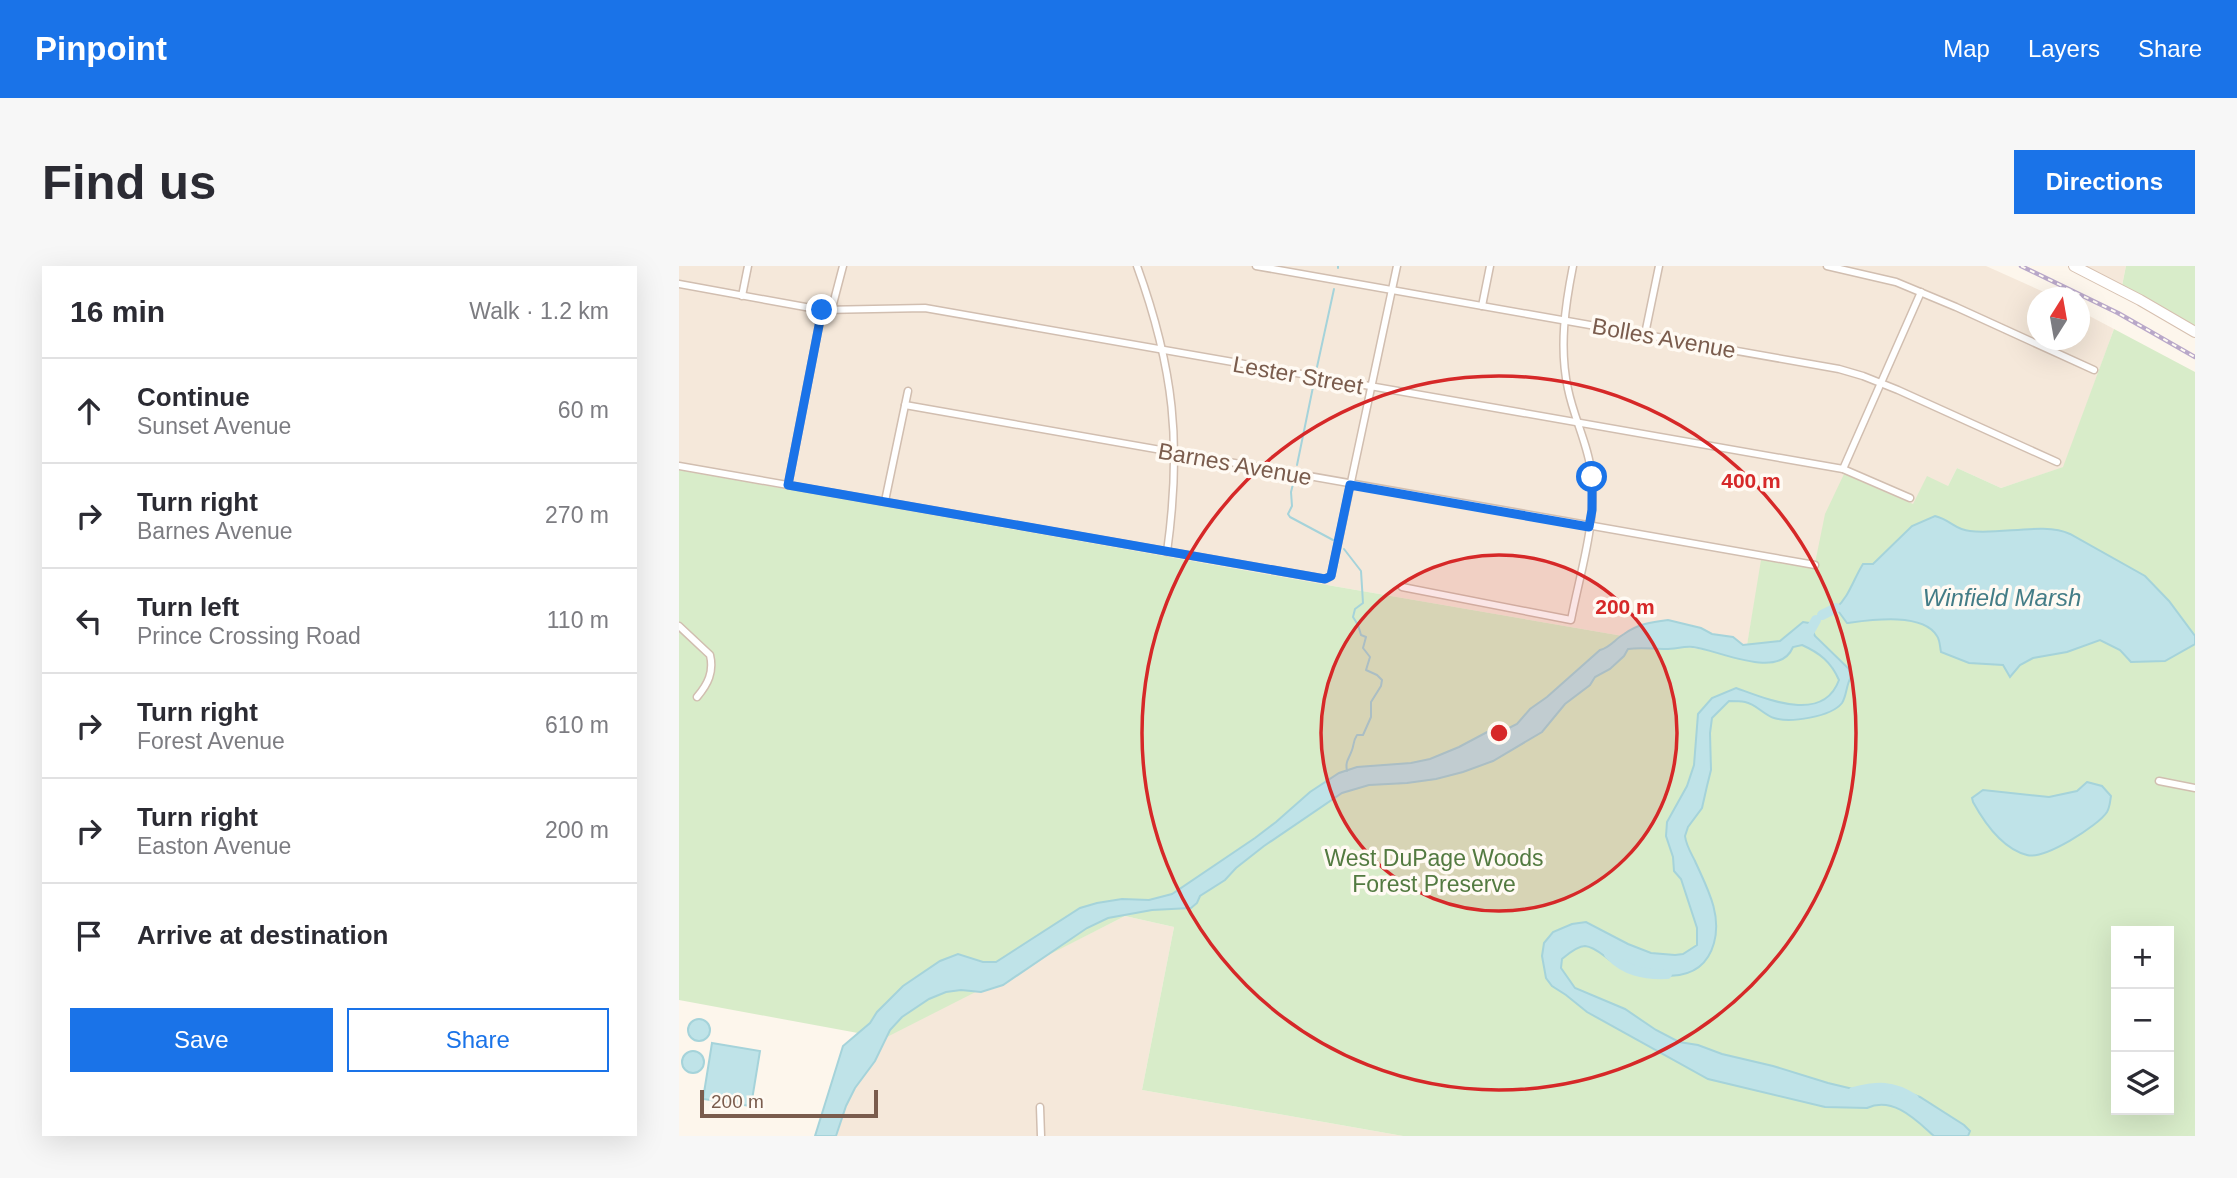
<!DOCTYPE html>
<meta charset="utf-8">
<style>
body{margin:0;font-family:Arial,sans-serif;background:#f7f7f7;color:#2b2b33}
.controls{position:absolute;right:21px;bottom:21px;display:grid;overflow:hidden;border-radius:0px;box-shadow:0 7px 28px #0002}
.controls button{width:63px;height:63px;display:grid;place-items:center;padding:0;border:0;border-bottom:2px solid #e1e1e2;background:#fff;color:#2b2b33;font:35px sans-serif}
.compass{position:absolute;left:1348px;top:21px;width:63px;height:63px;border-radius:50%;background:#fff;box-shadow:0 7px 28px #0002;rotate:11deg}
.scale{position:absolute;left:21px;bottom:18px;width:178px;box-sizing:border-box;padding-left:7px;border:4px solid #7a5c4d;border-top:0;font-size:19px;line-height:24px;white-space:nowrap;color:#7a5c4d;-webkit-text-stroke:5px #fffaf3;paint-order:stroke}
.stop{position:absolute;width:21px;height:21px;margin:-16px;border:5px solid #1a73e8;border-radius:50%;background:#fff}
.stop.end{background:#1a73e8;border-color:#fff;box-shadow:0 2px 7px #0008}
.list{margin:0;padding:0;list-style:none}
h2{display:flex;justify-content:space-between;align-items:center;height:91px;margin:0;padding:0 28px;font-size:30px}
h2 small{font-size:23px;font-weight:400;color:#7c7c81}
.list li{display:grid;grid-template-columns:46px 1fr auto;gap:21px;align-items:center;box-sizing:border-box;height:105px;padding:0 28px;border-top:2px solid #e1e1e2}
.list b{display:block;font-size:26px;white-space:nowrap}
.list p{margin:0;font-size:23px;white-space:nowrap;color:#7c7c81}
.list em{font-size:23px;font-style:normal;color:#7c7c81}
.actions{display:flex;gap:14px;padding:21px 28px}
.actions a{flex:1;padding:16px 0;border:2px solid #1a73e8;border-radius:0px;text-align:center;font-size:24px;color:#1a73e8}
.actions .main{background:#1a73e8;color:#fff}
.icon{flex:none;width:38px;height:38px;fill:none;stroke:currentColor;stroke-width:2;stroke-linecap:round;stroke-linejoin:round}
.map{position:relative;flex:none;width:1516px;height:870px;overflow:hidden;border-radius:0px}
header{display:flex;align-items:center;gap:42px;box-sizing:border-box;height:98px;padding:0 35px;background:#1a73e8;color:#fff}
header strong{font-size:33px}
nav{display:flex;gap:38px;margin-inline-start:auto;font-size:24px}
.intro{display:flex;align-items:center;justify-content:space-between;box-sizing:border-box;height:168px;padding:0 42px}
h1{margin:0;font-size:49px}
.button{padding:18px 32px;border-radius:0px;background:#1a73e8;color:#fff;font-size:24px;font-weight:700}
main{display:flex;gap:42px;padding:0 42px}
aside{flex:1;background:#fff;border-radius:0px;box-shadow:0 7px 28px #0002}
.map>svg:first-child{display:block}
</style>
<header>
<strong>Pinpoint</strong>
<nav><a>Map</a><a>Layers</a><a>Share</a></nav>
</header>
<div class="intro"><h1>Find us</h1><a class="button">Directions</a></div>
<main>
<aside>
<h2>16 min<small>Walk · 1.2 km</small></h2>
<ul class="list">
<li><svg class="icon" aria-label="ahead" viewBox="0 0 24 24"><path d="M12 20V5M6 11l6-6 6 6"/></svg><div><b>Continue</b><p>Sunset Avenue</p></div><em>60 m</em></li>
<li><svg class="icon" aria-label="right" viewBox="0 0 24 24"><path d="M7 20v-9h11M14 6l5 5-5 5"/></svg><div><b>Turn right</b><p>Barnes Avenue</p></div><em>270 m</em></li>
<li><svg class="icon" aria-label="left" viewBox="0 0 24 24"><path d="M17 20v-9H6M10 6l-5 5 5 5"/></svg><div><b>Turn left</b><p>Prince Crossing Road</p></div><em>110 m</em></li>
<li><svg class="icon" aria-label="right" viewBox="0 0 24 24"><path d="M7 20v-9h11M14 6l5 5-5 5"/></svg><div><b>Turn right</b><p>Forest Avenue</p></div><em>610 m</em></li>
<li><svg class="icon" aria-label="right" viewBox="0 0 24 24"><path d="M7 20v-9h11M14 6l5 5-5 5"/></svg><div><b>Turn right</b><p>Easton Avenue</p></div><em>200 m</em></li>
<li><svg class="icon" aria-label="arrive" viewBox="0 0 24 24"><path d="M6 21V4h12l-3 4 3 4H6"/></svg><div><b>Arrive at destination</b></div></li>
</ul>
<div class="actions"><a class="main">Save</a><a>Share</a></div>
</aside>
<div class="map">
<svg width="1516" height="870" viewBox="0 0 1516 870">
<rect width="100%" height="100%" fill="#fdf6ec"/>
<!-- residential -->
<g fill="#f5e8da">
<polygon points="0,0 1307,0 1376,31 1358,32 1358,74 1400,74 1401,45 1435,63 1385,201 1322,222 1278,202 1269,220 1234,238 1135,302 1083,294 1066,391 654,320 0,204"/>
<polygon points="1402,0 1447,0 1443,20"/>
<polygon points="446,650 495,661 463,824 724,870 158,870 167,840 176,822 191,801 209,769 267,726 315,723 368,689"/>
</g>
<!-- green -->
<g fill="#d8ecc9" fill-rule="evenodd">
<polygon points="1447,0 1516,0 1516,60 1443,20"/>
<path d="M1435,63l81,43v764h-792l-261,-46 32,-163 -49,-11 -240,122 -206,-38v-530l654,116 412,71 16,-97 53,8 11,-54 19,-40 69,30 14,-28 21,10 9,-18 44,20 62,-21zM1437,665h53v179h-53z"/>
</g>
<!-- water -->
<g fill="#bfe3e8" stroke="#a5d3da" stroke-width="2">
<path d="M1256,250c16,4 20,14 35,15 30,4 75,-9 100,3l75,42 24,25 26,35v8l-30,17 -34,1 -11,-12 -20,-10 -33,12 -34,6 -13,7 -10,12 -7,-12 -34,-2 -28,-11c-1,-4 -1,-12 -4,-16 -14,-24 -67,-16 -90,-13l-11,-15c13,-11 18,-30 27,-44h10l39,-38z"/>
<path d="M989,354l33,8 11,6 21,3 10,8 37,-4 23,-19 6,1 6,13 34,33 2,8c-5,8 -4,18 -9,26 -11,14 -52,20 -68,15 -10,-3 -18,-14 -29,-16 -5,-1 -11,-1 -16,-1l-17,17 -2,15 1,37 -4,16 -5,22 -14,19 -3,9c1,9 6,17 10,25 12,27 27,53 19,82 -13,47 -67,34 -101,19 -9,-5 -17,-15 -28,-16 -8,0 -17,8 -23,13l-1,9 14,20 50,21 31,21 23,12 19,3 24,9 51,12 55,17 25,6 53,3 14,5 44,28 6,6 -2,5h-34c-18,-16 -41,-40 -67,-28l-42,-1 -117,-28 -121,-67 -21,-17 -14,-9 -6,-8 -4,-22 2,-13 9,-11 19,-8 14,-2 42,22 23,9 24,2 8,-1 14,-9v-17l-16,-49 -7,-8 -1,-14 -7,-21 1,-14 20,-36 7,-21 4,-51 14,-16 24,-10c31,11 87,36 103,-8 -8,-18 -19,-27 -37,-35l-9,2c-14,34 -74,3 -100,0 -9,-1 -18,2 -27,2 -13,0 -25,-2 -38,0l-4,7 -14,13 -15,8 -5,8 -25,19 -23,28 -49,29 -30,11 -27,7 -29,4 -38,2 -27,8 -78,53 -28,22 -11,12 -25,16 -3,7 -6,5 -39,2 -44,8 -21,10 -84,57 -22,7 -20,-2 -15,2 -17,7 -27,18 -12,13 -15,31 -20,27 -9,18 -10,30h-21l28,-90 27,-23 7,-11 26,-26 37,-25 18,-7 25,8h13l84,-54 17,-5 25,-4 27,1 23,-6 83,-56 21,-16 34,-30 29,-19 18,-6 54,-4 19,-4 29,-12 30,-16 20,-3 8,-4 13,-15 17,-12 53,-47c11,-3 15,-11 24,-16 14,-10 27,-12 44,-14z"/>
<path d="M1408,516l15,4 9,10c-1,5 -1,11 -4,16 -9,14 -63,48 -80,43 -24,-6 -43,-33 -54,-53l-1,-4 11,-8 66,7 28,-6z"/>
<circle cx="20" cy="764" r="11"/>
<polygon points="33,777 81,785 72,840 24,833"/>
<circle cx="14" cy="796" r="11"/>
</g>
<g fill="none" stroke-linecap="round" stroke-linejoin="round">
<!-- stream -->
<g stroke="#a5d3da" stroke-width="2">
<polyline points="659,2 659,0"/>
<polyline points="638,101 655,23"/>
<polyline points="618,199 634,121"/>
<polyline points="614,218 612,226 613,240 609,248 611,251 654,274"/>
<path d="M665,283l17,22 2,32 -8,6 -2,8 5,8 3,10 5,2 -3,11 7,9 -4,13 11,5 5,5 -1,6 -10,16v15l-8,18h-6c-4,6 -3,10 -5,15 -3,9 -7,11 -5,21"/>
</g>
<!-- river -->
<g stroke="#bfe3e8" stroke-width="10">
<polyline points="1143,349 1157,342"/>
<polyline points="1128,370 1137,354"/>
<path d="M930,688c16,17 35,21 58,20"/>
<path d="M1174,826c25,-6 39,-7 61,7"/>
</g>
<defs>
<g id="street">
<path d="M458,0c37,102 45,178 30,286"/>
<polyline points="577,0 1160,103 1184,110 1219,124 1378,196"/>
<polyline points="1148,0 1217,16 1277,41 1415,104"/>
<polyline points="0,18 143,44 246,42 1164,203 1231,232"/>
<polyline points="63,30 69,0"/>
<polyline points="803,40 811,0"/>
<polyline points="153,42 164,0"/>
<polyline points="966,68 980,0"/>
<polyline points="226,139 1136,299"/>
<polyline points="0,200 646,313 652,310 718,0"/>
<polyline points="1164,203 1242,26"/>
<polyline points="109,219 143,44"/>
<polyline points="206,235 229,125"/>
<path d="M723,321l169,33c9,-47 25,-95 21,-143 -3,-31 -18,-58 -24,-88 -9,-41 -3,-83 5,-123"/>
<path d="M0,360l31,29c4,17 -2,29 -13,42"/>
<polyline points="1480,515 1516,522"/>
<polyline points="361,841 362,870"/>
</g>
<polyline id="secondary" points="1395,0 1461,34 1516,66"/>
</defs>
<!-- street casing -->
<use href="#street" stroke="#d1beb0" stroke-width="9"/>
<!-- secondary casing -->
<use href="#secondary" stroke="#d6c0b0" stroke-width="12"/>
<!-- street -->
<use href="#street" stroke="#fff" stroke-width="6"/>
<!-- secondary -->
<use href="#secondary" stroke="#fff" stroke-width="10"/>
<defs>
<polyline id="rail" points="1342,0 1439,47 1516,91"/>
</defs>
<!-- rail casing -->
<use href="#rail" stroke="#b9a8c9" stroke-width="4.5"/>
<!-- rail -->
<use href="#rail" stroke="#fffaf3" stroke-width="2" stroke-dasharray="5" stroke-linecap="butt"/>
</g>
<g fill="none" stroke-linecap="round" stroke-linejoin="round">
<!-- route -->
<polyline stroke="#1a73e8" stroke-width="9" points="143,44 109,219 646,313 652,310 671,219 910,261 913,244 913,211"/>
</g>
<!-- distance rings -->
<circle cx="820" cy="467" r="178" fill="#d62828" fill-opacity=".12"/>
<g fill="none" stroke="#d62828" stroke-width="3.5">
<circle cx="820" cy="467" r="178"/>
<circle cx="820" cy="467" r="357"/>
</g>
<g text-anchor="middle" stroke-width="7" stroke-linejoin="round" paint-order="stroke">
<!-- street labels -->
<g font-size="23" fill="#7a5c4d" stroke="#fffaf3">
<text transform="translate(985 72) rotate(10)" y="8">Bolles Avenue</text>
<text transform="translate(619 109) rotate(10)" y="8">Lester Street</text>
<text transform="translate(556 198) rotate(10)" y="8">Barnes Avenue</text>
</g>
<!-- park labels -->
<g font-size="23" fill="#537a41" stroke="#fffaf3">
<text x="755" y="600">West DuPage Woods<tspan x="755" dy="26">Forest Preserve</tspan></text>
</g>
<!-- water labels -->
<g font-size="24" font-style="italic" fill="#437c86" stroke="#fffaf3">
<text x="1323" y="340">Winfield Marsh</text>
</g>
</g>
<circle cx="820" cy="467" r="10" fill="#d62828" stroke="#fffaf3" stroke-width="3.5"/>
<g font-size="21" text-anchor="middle" font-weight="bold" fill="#d62828" stroke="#fffaf3" stroke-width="7" stroke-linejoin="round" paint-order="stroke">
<text x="1072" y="222">400 m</text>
<text x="946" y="348">200 m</text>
</g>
</svg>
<div class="controls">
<button>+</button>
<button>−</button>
<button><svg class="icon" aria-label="layers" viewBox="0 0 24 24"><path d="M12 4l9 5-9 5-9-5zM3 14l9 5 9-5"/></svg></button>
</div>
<svg class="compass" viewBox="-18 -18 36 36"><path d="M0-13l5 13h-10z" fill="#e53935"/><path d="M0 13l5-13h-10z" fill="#7c7c81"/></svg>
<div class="scale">200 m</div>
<div class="stop" style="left:913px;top:211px"></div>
<div class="stop end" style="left:143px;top:44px"></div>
</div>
</main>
